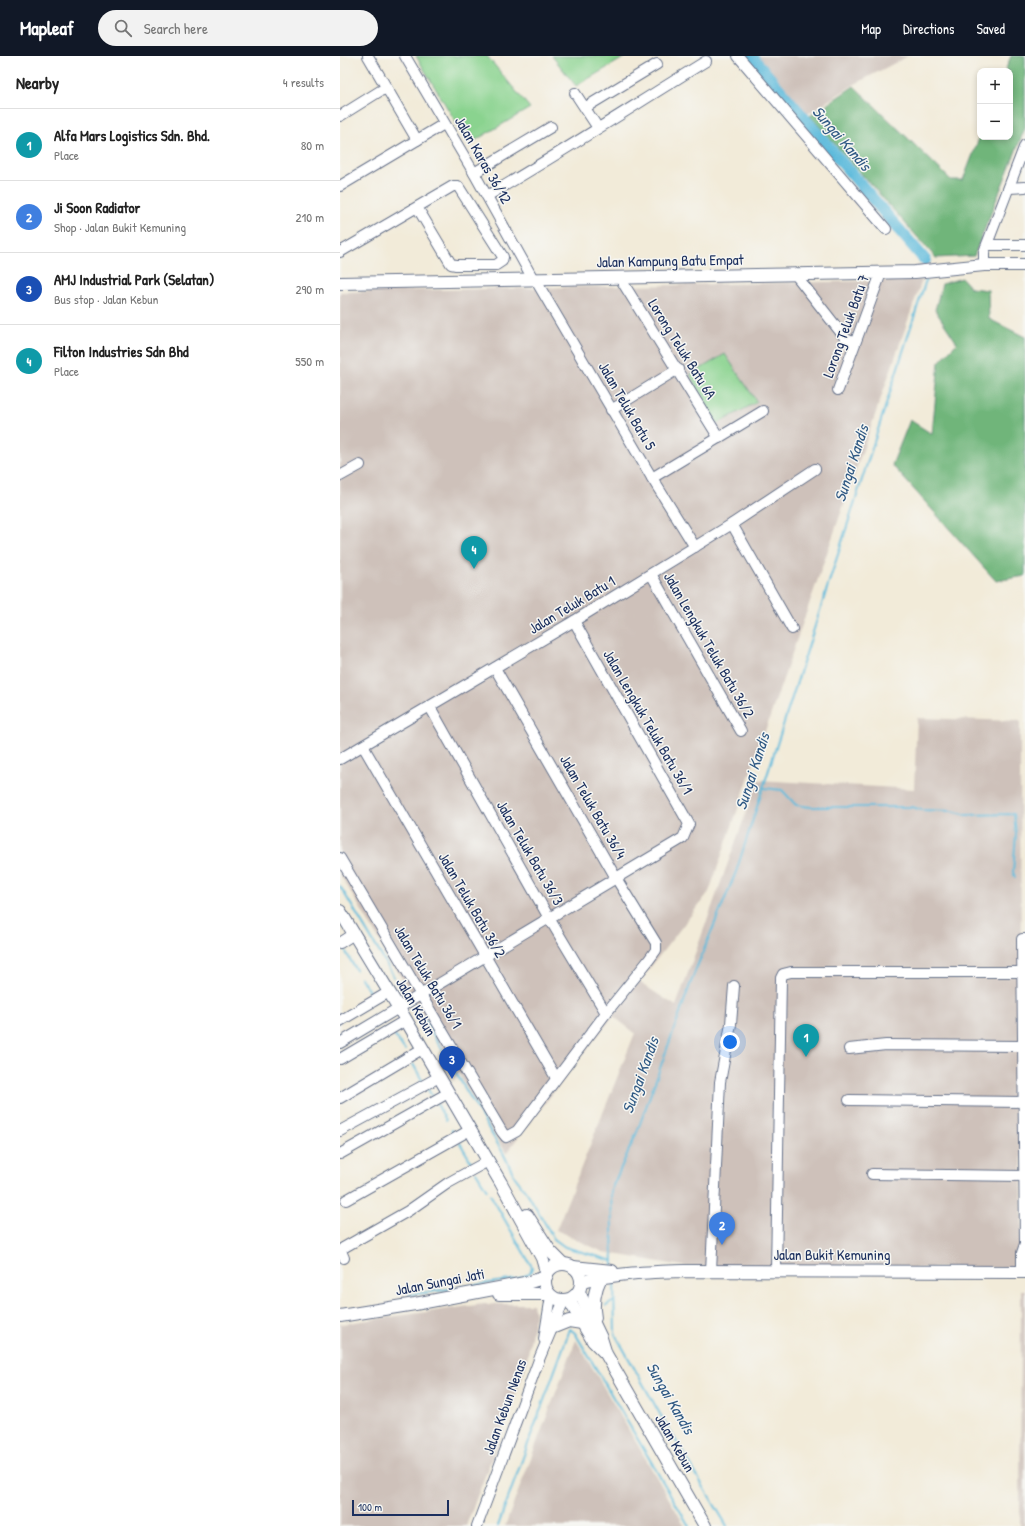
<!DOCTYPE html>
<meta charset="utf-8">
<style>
body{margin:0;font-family:"Patrick Hand",sans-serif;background:#f2f2f2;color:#222}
.controls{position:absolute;right:12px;top:12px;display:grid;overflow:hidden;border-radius:8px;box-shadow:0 2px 6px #0003}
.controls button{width:36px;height:36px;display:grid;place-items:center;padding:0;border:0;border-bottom:1px solid #e0e0e0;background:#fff;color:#222;font:20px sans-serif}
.scale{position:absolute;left:12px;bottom:10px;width:97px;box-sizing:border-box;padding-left:4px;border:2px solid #1b2f5e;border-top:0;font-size:11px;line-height:14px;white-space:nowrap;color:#1b2f5e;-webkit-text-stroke:3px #f6f6f2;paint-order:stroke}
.you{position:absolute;left:390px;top:986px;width:14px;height:14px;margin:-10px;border:3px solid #fff;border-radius:50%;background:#1a73e8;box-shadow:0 0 0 6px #1a73e833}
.badge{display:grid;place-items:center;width:26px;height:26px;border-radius:50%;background:#111827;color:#fff;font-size:13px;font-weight:700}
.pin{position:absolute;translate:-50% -33px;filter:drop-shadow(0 1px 2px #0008)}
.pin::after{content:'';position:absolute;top:21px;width:14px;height:12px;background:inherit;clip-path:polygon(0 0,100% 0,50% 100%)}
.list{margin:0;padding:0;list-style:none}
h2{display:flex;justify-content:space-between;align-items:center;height:52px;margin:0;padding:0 16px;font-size:17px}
h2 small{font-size:13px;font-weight:400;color:#767676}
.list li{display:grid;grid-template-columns:26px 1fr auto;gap:12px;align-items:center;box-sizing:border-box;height:72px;padding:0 16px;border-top:1px solid #e0e0e0}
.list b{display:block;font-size:15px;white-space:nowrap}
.list p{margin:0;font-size:13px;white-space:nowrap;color:#767676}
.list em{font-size:13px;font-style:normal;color:#767676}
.icon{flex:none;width:22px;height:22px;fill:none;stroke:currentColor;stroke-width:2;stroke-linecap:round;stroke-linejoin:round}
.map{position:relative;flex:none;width:685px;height:1470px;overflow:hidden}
header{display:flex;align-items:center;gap:24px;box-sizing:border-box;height:56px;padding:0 20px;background:#111827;color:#fff}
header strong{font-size:19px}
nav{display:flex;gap:22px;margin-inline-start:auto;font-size:14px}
.search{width:280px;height:36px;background:#f2f2f2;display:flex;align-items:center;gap:10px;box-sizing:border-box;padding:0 14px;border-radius:22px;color:#767676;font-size:15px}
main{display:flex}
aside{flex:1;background:#fff}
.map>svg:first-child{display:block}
</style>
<header>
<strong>Mapleaf</strong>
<div class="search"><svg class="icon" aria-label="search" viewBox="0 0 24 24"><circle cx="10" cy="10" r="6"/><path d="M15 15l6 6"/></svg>Search here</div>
<nav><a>Map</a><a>Directions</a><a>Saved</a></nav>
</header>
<main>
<aside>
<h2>Nearby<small>4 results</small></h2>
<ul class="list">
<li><span class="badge" style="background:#0f9aa8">1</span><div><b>Alfa Mars Logistics Sdn. Bhd.</b><p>Place</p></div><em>80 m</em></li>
<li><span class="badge" style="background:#3f7fe0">2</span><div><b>Ji Soon Radiator</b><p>Shop · Jalan Bukit Kemuning</p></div><em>210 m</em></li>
<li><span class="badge" style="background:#1a4fb4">3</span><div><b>AMJ Industrial Park (Selatan)</b><p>Bus stop · Jalan Kebun</p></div><em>290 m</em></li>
<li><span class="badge" style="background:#0f9aa8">4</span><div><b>Filton Industries Sdn Bhd</b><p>Place</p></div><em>550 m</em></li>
</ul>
</aside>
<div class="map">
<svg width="685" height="1470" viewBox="0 0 685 1470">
<rect width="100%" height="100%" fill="#f6f6f2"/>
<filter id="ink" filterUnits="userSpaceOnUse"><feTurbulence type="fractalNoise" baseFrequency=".025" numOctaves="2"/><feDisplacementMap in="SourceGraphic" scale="8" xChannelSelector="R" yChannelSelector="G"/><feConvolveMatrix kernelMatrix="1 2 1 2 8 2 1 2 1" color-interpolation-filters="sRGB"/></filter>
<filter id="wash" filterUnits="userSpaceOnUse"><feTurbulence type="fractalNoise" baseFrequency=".012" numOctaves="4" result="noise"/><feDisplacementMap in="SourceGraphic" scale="16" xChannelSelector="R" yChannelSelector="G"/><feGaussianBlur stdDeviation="0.9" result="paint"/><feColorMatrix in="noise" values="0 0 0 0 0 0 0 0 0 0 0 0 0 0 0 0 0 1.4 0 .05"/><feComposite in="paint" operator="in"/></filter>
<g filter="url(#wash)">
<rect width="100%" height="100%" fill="#f2ebd9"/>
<!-- industrial -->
<g fill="#cec1ba">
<polygon points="415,0 568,0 513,29 466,59"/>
<polygon points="582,224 369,836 299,926 336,950 418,724 574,733 577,662 680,665 682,1187 679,1212 348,1211 263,1196 216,1174 295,977 273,960 166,1097 0,818 0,236"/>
<polygon points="681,1234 685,1234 685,1470 680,1470"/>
<polygon points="144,1248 193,1248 195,1259 185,1314 126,1470 0,1470 0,1268"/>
<polygon points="236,1284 345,1470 165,1470"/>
</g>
<!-- green -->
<g fill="#8ad38f" stroke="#528176">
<polygon points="76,0 147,0 190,52 129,88"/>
<polygon points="212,0 287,0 236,30"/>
<polygon points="385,298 417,346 377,368 350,319"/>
</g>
<!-- forest -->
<g fill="#6fb57a" stroke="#45726c">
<polygon points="671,0 685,0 685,72 634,200 596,202 470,60 514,30 611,124 623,124 640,80 670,81 670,15 665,15"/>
<polygon points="622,222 631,232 648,234 649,263 685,281 685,520 656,525 552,409 570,364 592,378 599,306 617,287 595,254 602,228"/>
</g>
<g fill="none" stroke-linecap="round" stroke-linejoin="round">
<!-- stream -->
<g stroke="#5ebbdc" stroke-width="2">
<polyline points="424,732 442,734 456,749 470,751 572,751 582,754 612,755 627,759 674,758 676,778 673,816 675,821"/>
<polyline points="0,830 54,921"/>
<polyline points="2,889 16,914"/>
<polyline points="21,922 31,939"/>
<polyline points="75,955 86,966 163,1097 175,1121 188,1138 214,1183 225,1191 273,1205"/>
<polyline points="54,979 65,994"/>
<polyline points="73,1008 83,1026"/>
<polyline points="87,1032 93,1042"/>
<polyline points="97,1048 106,1064"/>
<polyline points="112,1074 114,1078"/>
<polyline points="120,1087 133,1109"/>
<polyline points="136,1116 147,1134"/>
<polyline points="273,1211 271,1134 297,1076 354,918 396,816 586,224"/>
<polyline points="274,1223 275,1278 320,1358 387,1470"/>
<path d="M69,1239l108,-16c7,-3 14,-4 15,-12l-42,-73"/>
<polyline points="266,1250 274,1245"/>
<polyline points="158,1470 230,1273 235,1277 349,1470"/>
</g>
<!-- river -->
<polyline stroke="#5ebbdc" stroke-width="12" points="411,0 585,204"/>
</g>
</g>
<g filter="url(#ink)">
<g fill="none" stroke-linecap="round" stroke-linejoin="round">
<defs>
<g id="minor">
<polyline points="28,0 77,84"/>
<polyline points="65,0 134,117 193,223"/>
<polyline points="398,0 546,173"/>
<polyline points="235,37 258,72"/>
<polyline points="246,51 317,8"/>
<polyline points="0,60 40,35 46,33"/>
<polyline points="134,117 211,71"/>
<polyline points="0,130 104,68"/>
<polyline points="669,132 685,131"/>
<path d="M147,140c74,-43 146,-90 219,-135"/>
<polyline points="647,189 685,189"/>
<polyline points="0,196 113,130 118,130 163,201 162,205 156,209 116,209 111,208 77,151"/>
<polyline points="644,209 644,196 685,89"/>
<polyline points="455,218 506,283 515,287"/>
<polyline points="280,222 379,382"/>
<polyline points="195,223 312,422 355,491"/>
<polyline points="498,334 541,217"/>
<polyline points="271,354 338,313"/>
<polyline points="0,420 20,409"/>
<polyline points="312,422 423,355"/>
<polyline points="392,468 452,573"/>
<polyline points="311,518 401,675"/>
<polyline points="90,651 209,862 266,957"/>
<polyline points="23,690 216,1022"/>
<polyline points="0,703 234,565 392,468 475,413"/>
<polyline points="0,802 162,1076 166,1081 177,1075 266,957 308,905 316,894 316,887 276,822 155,612"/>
<polyline points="0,887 14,878"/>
<polyline points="0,965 49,936"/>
<polyline points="0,987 343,782 349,768 234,565"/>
<polyline points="509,993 546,989 683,990"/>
<polyline points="0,1003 66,964"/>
<polyline points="0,1042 82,993"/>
<polyline points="509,1044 684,1046"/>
<polyline points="0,1075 99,1021"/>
<polyline points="0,1098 108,1037"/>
<polyline points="532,1118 684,1120"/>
<polyline points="6,1144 130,1074"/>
<polyline points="4,1202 1,1195 3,1192 68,1155 108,1127 148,1105"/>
<polyline points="371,1215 380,1026 391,968 394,930"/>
<polyline points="436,1215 441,922 443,918 451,916 682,916"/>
<polyline points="682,1216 682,1197 685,1188 682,883 685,883"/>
<polyline points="204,1283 211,1240"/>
<polyline points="137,1470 200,1301 224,1244"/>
</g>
<g id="major">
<polyline points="0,227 575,216 644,209 685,209"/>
<polyline points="0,855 66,964 161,1127 202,1202 207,1219"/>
<polyline points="187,1159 210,1195 223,1208"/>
<circle cx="223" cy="1226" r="18"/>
<polyline points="233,1211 272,1215"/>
<path d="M242,1226c33,-9 67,-10 102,-11l341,1"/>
<polyline points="239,1236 261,1282 266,1298 365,1470"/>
<polyline points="159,1238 209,1238"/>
<polyline points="229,1244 253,1285 264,1296"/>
<polyline points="0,1260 75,1248 190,1226 206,1221"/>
<path d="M255,1262c-3,-15 -1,-27 6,-41"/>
<polyline points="214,1271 229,1265 242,1267"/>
</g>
</defs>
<!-- minor casing -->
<use href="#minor" stroke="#667189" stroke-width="12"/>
<!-- major casing -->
<use href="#major" stroke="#667189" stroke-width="14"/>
<!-- minor -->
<use href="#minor" stroke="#fff" stroke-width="10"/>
<!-- major -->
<use href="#major" stroke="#fff" stroke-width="12"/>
</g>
</g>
<g text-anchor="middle" stroke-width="3" stroke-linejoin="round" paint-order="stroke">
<!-- street labels -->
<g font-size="15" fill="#1b2f5e" stroke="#f6f6f2">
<text transform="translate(143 104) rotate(60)" y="5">Jalan Karas 36/12</text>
<text transform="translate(330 205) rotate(-1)" y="5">Jalan Kampung Batu Empat</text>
<text transform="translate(506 270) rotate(-70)" y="5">Lorong Teluk Batu 7</text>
<text transform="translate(342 293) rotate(58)" y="5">Lorong Teluk Batu 6A</text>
<text transform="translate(287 350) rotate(60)" y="5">Jalan Teluk Batu 5</text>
<text transform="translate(232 549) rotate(-31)" y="5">Jalan Teluk Batu 1</text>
<text transform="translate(369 589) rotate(60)" y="5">Jalan Lengkuk Teluk Batu 36/2</text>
<text transform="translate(308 666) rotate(60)" y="5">Jalan Lengkuk Teluk Batu 36/1</text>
<text transform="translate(253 751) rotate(60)" y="5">Jalan Teluk Batu 36/4</text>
<text transform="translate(190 797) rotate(60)" y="5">Jalan Teluk Batu 36/3</text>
<text transform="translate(132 849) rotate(60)" y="5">Jalan Teluk Batu 36/2</text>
<text transform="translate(88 921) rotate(59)" y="5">Jalan Teluk Batu 36/1</text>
<text transform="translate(76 951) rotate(60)" y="5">Jalan Kebun</text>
<text x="492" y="1204">Jalan Bukit Kemuning</text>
<text transform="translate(100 1226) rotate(-11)" y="5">Jalan Sungai Jati</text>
<text transform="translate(165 1351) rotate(-70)" y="5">Jalan Kebun Nenas</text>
<text transform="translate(335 1387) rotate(60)" y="5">Jalan Kebun</text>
</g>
<!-- water labels -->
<g font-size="16" font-style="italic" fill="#2f5984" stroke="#f6f6f2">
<text transform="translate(502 82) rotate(49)" y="6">Sungai Kandis</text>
<text transform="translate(511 407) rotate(-72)" y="6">Sungai Kandis</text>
<text transform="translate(412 715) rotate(-72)" y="6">Sungai Kandis</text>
<text transform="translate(300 1019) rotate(-70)" y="6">Sungai Kandis</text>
<text transform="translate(331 1342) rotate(60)" y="6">Sungai Kandis</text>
</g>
</g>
</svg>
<div class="controls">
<button>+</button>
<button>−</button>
</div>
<div class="scale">100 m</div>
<div class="you"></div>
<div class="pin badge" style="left:466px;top:1001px;background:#0f9aa8">1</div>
<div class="pin badge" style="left:382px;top:1189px;background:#3f7fe0">2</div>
<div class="pin badge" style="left:112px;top:1023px;background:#1a4fb4">3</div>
<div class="pin badge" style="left:134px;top:513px;background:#0f9aa8">4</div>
</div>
</main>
